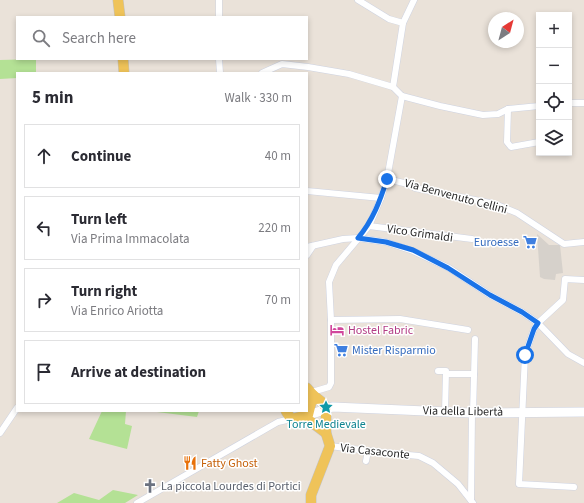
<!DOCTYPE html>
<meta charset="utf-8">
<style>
body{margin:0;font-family:"Source Sans 3",sans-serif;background:#f2f2f3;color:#2b2b33}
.controls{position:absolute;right:12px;top:12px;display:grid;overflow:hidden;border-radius:0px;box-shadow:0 2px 6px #0003}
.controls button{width:36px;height:36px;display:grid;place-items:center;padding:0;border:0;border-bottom:1px solid #e1e1e2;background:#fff;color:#2b2b33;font:20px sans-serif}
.compass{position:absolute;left:488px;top:12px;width:36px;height:36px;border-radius:50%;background:#fff;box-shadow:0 2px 6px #0003;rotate:36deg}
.stop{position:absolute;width:12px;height:12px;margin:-9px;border:3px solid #1a73e8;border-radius:50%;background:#fff}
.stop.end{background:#1a73e8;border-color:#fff;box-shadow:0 1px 4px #0008}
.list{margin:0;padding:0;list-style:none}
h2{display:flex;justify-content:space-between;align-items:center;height:52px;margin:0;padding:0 16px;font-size:17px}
h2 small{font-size:13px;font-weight:400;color:#7c7c81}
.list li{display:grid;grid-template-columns:26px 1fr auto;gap:12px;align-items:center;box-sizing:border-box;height:64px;margin:0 8px 8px;padding:0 8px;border:1px solid #e1e1e2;border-radius:0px}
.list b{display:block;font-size:15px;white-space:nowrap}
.list p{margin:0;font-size:13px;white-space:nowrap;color:#7c7c81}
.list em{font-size:13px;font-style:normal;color:#7c7c81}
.icon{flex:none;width:22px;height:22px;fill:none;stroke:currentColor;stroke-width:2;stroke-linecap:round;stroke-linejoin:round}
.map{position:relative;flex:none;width:584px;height:503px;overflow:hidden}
.search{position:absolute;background:#fff;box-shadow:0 2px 6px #0003;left:16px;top:16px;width:292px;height:44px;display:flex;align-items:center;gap:10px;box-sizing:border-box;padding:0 14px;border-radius:0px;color:#7c7c81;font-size:15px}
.panel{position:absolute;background:#fff;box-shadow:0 2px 6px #0003;left:16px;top:72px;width:292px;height:340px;border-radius:0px}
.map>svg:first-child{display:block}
</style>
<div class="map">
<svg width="584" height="503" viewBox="0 0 584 503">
<rect width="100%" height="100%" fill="#eae2d9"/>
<!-- green -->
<g fill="#b4e195">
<polygon points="36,59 36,73 17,73 17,78 0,79 0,60"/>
<polygon points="102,411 126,411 125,424 132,426 127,449 89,439"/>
<polygon points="149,411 199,411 197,417"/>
<polygon points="113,490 138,495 125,503 57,503 74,493 99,500"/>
</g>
<!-- plaza -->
<polygon fill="#d6d1cb" points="537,234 549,245 560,245 563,273 556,274 555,280 544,279 540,277"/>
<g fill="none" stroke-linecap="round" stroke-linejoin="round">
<defs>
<g id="street">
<polyline points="219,0 219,17"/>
<polyline points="358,0 389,19 403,23"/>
<polyline points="219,59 220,73"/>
<polyline points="262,73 282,64 308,67 349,74 393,87 402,96 387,179 381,198 369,226 336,265 329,282 331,320 331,383 329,387 312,392"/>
<polyline points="393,87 403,23 414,0"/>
<polyline points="402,96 440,106 483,115 498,114 508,109 539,106"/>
<polyline points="569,103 584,103"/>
<polyline points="508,109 507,142 511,147 539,142"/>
<polyline points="387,179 408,184 415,188 495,204 517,213 564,244 584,242"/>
<polyline points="307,191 381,198"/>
<polyline points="369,226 472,239"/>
<polyline points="307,247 343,239 358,238 386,242 413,251 449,268 490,295 522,312 538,323 568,354 584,363"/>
<polyline points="307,255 313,246"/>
<polyline points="331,320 400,319 468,330"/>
<polyline points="438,371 446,371 445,412"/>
<polyline points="446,374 474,374"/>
<polyline points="473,413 475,339"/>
<polyline points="0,433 17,408"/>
<polyline points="330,446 377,452 419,456 433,463 458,484 473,503"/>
<polyline points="366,461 368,451"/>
<polyline points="574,487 519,484 525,355 534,329 538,323 563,300 565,279 584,280"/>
<polyline points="471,500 472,413"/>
<polyline points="137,503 278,422 291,419"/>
</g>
<path id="secondary" d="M308,415c9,-2 16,-6 25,-8l139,6 112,-1"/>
<g id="primary">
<polyline points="118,0 120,17"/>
<polyline points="123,59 124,73"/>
<polyline points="286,411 291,419 308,415 313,395 307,388"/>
<polyline points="301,417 310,421 326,433"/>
<polyline points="311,503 311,495 330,446 326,433 326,408 323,403 313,395"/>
</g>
</defs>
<!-- street casing -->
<use href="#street" stroke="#ced3e1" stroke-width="7"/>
<!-- secondary casing -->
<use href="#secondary" stroke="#ced3e1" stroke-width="10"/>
<!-- primary casing -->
<use href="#primary" stroke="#c3c3c3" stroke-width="11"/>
<!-- street -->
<use href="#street" stroke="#fff" stroke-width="6"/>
<!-- secondary -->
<use href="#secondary" stroke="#fff" stroke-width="9"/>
<!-- primary -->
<use href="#primary" stroke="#efc359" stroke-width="10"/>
</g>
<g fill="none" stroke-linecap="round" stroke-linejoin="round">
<!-- route -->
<path stroke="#1a73e8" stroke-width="5" d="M387,179c-7,22 -14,41 -29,59l28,4 27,8 35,18 42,27 32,17 16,11 -4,6 -9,26"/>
</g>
<!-- icons -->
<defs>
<symbol id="supermarket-bare" viewBox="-9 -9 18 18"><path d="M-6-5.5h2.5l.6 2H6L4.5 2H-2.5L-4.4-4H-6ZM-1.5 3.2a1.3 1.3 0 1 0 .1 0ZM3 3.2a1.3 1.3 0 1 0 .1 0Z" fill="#3f7fe0" stroke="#fff" stroke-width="2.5" paint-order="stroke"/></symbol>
<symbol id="hotel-bare" viewBox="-9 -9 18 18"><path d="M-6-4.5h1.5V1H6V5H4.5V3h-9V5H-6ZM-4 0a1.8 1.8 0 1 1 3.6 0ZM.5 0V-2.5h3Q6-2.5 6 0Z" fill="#d1479c" stroke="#fff" stroke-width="2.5" paint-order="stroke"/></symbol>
<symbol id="sight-bare" viewBox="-9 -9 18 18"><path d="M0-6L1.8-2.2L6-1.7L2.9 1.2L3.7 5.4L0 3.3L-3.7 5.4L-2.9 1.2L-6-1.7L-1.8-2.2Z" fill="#0f9aa8" stroke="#fff" stroke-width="2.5" paint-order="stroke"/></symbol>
<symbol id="restaurant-bare" viewBox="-9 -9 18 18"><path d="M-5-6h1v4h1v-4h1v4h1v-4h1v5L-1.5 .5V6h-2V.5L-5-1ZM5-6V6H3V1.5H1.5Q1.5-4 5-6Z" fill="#e8710a" stroke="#fff" stroke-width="2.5" paint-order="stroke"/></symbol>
<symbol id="church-bare" viewBox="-9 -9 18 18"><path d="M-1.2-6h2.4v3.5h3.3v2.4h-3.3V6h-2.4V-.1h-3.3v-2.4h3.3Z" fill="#6b7280" stroke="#fff" stroke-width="2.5" paint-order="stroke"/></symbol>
</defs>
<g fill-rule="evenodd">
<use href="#supermarket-bare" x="520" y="232" width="20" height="20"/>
<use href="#hotel-bare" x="327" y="320" width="20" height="20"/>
<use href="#supermarket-bare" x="331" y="340" width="20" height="20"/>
<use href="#sight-bare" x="316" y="397" width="20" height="20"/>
<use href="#restaurant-bare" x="180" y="453" width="20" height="20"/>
<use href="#church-bare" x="140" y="476" width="20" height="20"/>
</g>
<g text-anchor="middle" stroke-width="3" stroke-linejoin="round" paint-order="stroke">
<!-- street labels -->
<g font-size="12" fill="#272727" stroke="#fff">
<text transform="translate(456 196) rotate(15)" y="4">Via Benvenuto Cellini</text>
<text transform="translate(420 233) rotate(8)" y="4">Vico Grimaldi</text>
<text transform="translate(463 411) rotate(1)" y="4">Via della Libertà</text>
<text transform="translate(375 451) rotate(6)" y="4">Via Casaconte</text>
</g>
<!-- shop labels -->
<g font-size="12" fill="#366cbe" stroke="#fff" text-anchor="end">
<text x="519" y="246">Euroesse</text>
<text x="352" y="354" text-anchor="start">Mister Risparmio</text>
</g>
<!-- hotel labels -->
<g font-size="12" fill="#b23c85" stroke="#fff" text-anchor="start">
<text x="348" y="334">Hostel Fabric</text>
</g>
<!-- culture labels -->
<g font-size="12" fill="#0d838f" stroke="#fff">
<text x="326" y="428">Torre Medievale</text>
</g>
<!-- food labels -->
<g font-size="12" fill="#c56008" stroke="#fff" text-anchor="start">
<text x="201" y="467">Fatty Ghost</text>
</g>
<!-- worship labels -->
<g font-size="12" fill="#5b616d" stroke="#fff" text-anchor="start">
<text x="161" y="490">La piccola Lourdes di Portici</text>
</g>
</g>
</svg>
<div class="controls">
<button>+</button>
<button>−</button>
<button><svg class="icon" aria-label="locate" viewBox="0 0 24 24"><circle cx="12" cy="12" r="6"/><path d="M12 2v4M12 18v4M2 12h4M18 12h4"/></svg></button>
<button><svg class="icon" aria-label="layers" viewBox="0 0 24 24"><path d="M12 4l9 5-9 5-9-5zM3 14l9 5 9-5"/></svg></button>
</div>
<svg class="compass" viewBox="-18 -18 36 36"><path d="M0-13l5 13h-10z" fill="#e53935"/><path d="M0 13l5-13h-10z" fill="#7c7c81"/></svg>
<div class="stop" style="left:525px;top:355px"></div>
<div class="stop end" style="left:387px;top:179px"></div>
<div class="search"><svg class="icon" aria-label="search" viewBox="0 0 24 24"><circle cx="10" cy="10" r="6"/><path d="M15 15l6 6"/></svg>Search here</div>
<section class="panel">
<h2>5 min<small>Walk · 330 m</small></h2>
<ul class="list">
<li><svg class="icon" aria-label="ahead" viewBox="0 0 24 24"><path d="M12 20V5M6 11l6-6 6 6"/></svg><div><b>Continue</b></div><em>40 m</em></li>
<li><svg class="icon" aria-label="left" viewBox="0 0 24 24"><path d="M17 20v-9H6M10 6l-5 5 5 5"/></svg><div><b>Turn left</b><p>Via Prima Immacolata</p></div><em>220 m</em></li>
<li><svg class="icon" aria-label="right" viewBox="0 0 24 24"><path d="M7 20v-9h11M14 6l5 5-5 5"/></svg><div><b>Turn right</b><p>Via Enrico Ariotta</p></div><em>70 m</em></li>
<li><svg class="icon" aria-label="arrive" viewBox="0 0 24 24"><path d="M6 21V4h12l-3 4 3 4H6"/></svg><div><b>Arrive at destination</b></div></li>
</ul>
</section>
</div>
